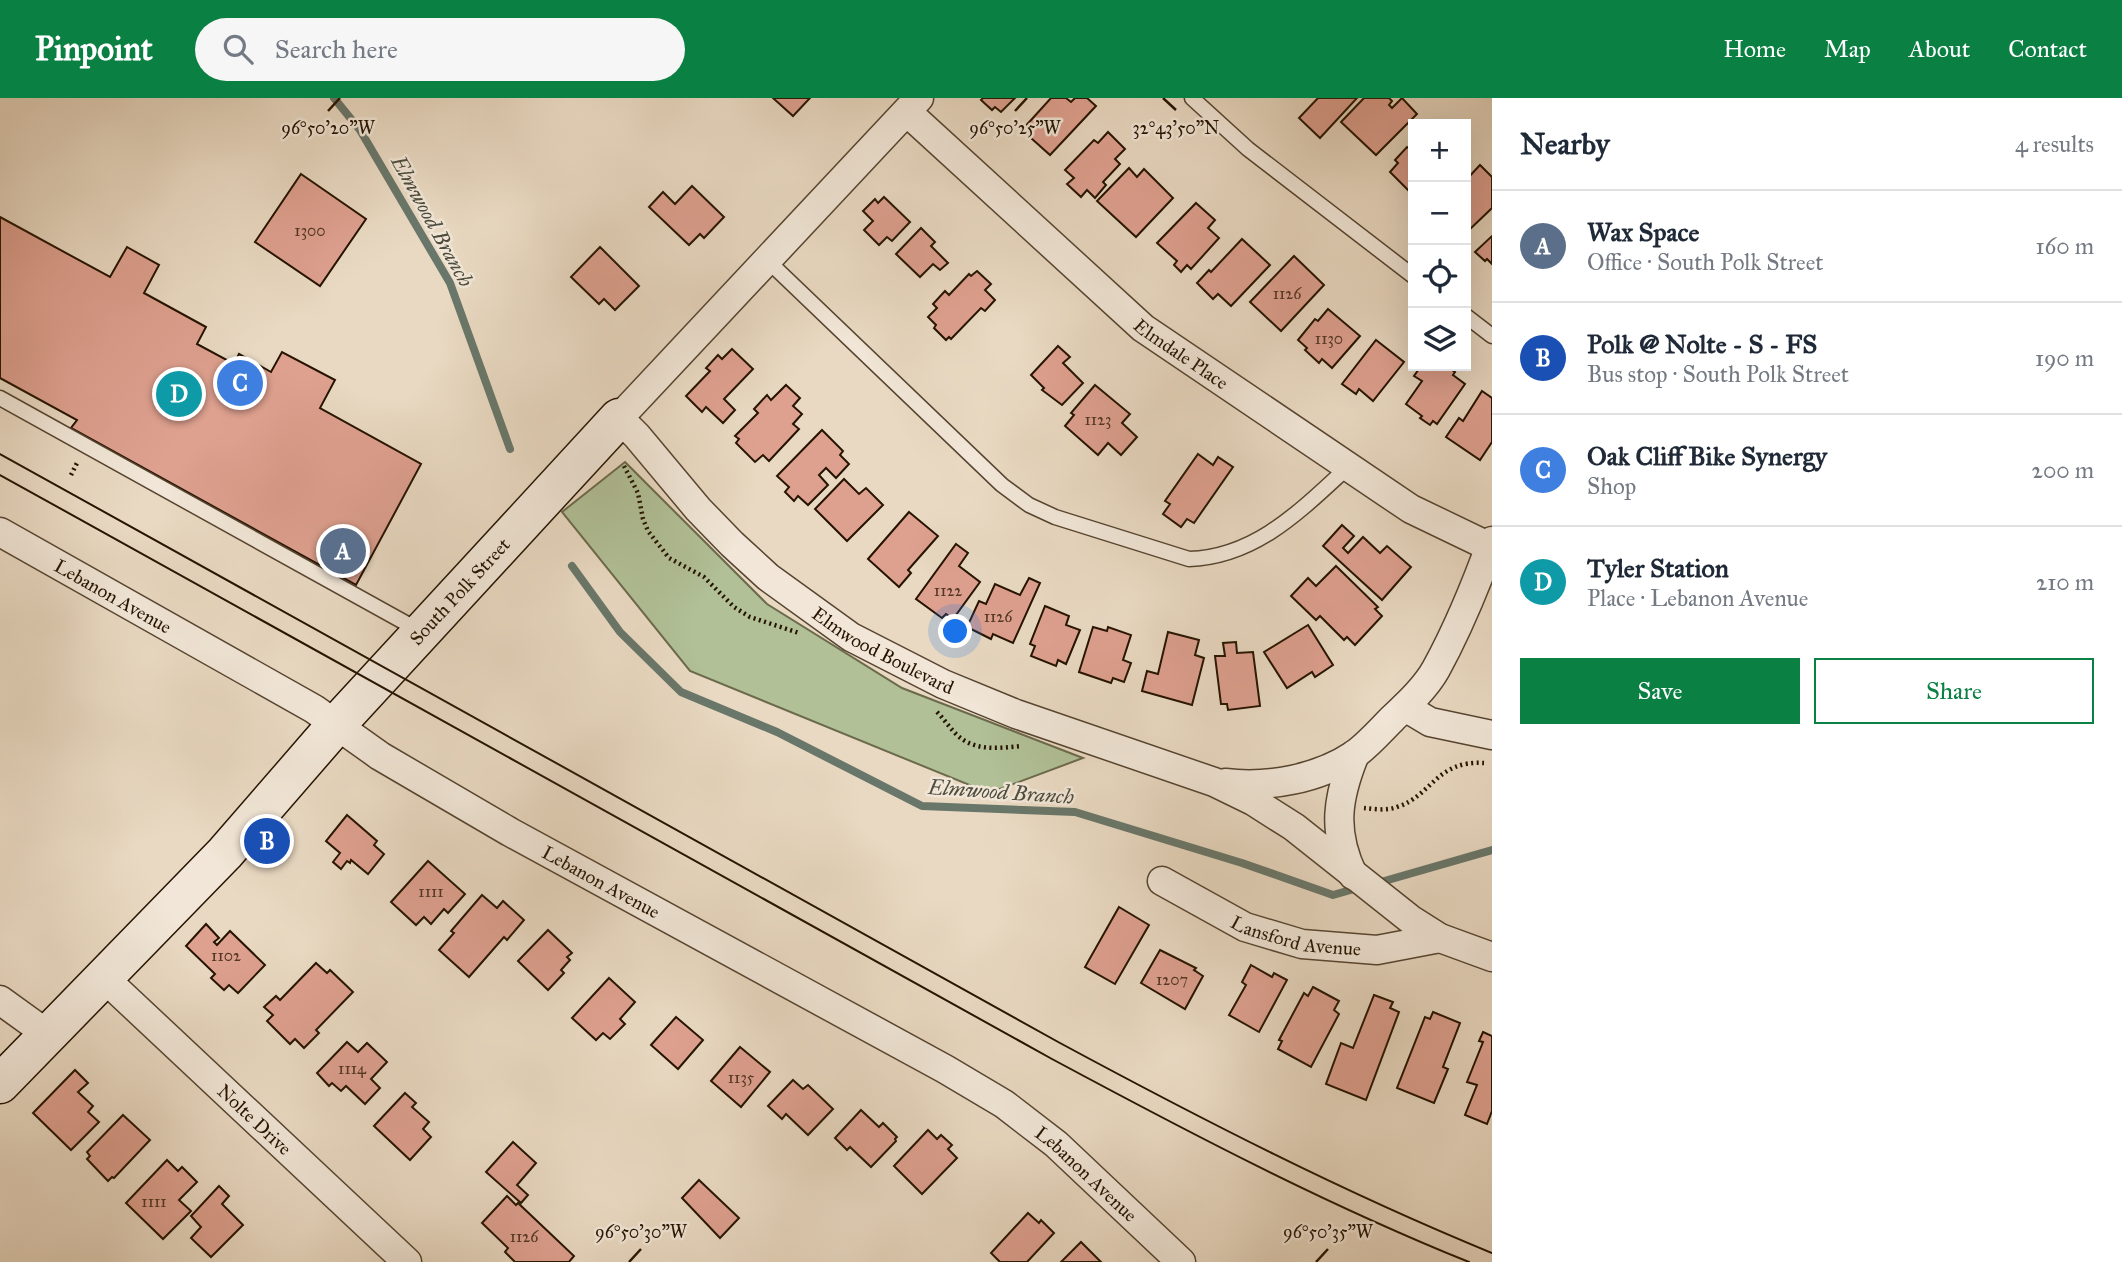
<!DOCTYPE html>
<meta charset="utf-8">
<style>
body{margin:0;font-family:"IM FELL Great Primer",serif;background:#f6f6f7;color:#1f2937}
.controls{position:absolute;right:21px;top:21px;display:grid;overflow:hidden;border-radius:0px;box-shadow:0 7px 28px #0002}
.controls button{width:63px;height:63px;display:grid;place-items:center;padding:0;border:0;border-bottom:2px solid #e0e1e3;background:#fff;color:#1f2937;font:35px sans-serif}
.you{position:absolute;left:956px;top:534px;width:24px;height:24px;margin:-18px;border:5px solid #fff;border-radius:50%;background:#1a73e8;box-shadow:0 0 0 10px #1a73e833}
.badge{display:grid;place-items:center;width:46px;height:46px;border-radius:50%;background:#0b8043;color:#fff;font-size:23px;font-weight:700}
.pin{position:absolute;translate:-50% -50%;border:4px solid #fff;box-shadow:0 2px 7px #0006}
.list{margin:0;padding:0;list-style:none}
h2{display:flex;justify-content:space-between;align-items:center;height:91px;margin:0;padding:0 28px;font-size:30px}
h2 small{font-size:23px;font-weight:400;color:#747a83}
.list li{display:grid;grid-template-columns:46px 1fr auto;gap:21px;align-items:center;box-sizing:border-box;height:112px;padding:0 28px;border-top:2px solid #e0e1e3}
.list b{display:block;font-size:26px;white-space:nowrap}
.list p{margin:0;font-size:23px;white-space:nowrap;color:#747a83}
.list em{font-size:23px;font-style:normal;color:#747a83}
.actions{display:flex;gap:14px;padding:21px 28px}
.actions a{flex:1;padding:16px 0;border:2px solid #0b8043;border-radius:0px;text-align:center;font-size:24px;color:#0b8043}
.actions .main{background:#0b8043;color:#fff}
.icon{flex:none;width:38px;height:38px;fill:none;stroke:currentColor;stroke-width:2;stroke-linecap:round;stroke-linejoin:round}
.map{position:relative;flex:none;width:1492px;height:1164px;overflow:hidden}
header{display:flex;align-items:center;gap:42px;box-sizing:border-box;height:98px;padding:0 35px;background:#0b8043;color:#fff}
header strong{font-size:33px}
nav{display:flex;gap:38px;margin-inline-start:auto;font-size:24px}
.search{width:490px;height:63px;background:#f6f6f7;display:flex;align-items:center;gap:18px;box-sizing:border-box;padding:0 24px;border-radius:38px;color:#747a83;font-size:26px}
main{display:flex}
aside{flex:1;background:#fff}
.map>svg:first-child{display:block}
</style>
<header>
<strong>Pinpoint</strong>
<div class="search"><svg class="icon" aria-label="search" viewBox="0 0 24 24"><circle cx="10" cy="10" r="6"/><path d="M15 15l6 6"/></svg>Search here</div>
<nav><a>Home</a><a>Map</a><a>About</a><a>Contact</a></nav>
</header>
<main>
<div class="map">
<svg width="1492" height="1164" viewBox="0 0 1492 1164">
<rect width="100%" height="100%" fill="#e9d9c2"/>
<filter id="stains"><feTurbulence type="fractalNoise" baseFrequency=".00286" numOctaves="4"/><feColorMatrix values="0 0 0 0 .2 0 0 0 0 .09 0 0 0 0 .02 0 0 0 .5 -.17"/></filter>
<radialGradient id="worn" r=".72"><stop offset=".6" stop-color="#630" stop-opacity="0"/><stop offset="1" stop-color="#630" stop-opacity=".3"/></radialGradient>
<!-- green -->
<polygon fill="#b1c097" stroke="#6b6a4c" stroke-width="2" points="625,364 767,506 902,590 1083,660 989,695 690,573 562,414"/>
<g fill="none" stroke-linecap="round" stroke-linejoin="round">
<!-- stream -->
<g stroke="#69776a" stroke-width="8">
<polyline points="334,0 360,32 450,185 510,351"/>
<polyline points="572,468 620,534 681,594 777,634 922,708 1075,714 1242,765 1333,797 1361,789"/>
<polyline points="1374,786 1492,752"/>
</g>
</g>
<!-- building -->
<g fill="#dea08f" stroke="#251300" stroke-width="2">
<polygon points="773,0 810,0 793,18"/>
<polygon points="983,0 1015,0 1001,14 995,9 992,12 981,2"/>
<polygon points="1051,0 1066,0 1071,4 1075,0 1087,0 1096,8 1050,57 1022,32"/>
<polygon points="1318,0 1357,0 1320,40 1299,20"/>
<polygon points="1364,0 1389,0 1392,3 1389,7 1392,10 1402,0 1417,16 1376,57 1341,24"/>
<polygon points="1108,34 1125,51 1115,61 1120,66 1103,84 1106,87 1095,100 1087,92 1081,99 1067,86 1074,80 1065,72 1094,42 1098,45"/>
<polygon points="1407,49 1411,52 1413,49 1413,97 1390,74 1398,65 1395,62"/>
<polygon points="1480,67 1492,79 1492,110 1466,135 1466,82"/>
<polygon points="1129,70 1137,79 1144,71 1173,100 1136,139 1097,103"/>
<polygon points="301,76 366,121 320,188 255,144"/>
<polygon points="692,88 724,119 704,140 700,136 689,147 649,109 663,94 675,106"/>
<polygon points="884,99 910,124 892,143 887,139 879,147 864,132 873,123 863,113 875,101 878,105"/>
<polygon points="1196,105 1215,122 1208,130 1219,140 1191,171 1187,167 1181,174 1174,167 1177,163 1157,145"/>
<polygon points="0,119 110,179 127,149 159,167 144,195 206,229 197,246 234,266 239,256 271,274 282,254 335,282 320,310 421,366 356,487 71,330 77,322 0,280"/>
<polygon points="921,130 935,144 931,148 948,165 940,172 933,166 920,179 896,156"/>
<polygon points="1492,138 1492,166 1487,161 1485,163 1475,154"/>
<polygon points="1242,141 1270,167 1231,208 1218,196 1213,201 1197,185 1209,172 1211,174"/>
<polygon points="600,149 639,188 615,212 604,201 599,206 571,179"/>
<polygon points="1294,158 1324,187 1281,233 1250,204"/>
<polygon points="977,173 991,186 985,192 995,202 985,213 981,210 951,241 949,239 946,242 934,230 936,227 928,219 937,210 933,206 945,193 949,197 969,176 971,178"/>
<polygon points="1328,211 1360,238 1332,270 1322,261 1319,265 1305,252 1307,250 1298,242 1315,221 1318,223"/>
<polygon points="1376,242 1404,264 1373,303 1359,291 1356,296 1342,286"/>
<polygon points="1058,248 1070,259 1063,265 1083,285 1062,307 1042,292 1044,290 1031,277"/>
<polygon points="732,251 753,271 724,301 735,312 723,325 706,309 702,314 686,298 710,273 706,270 718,257 722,261"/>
<polygon points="1421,268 1446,268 1455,274 1453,277 1465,286 1437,326 1433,323 1430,327 1420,320 1422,318 1406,306 1422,283 1414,278"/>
<polygon points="786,287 800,300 793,308 802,316 793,326 799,331 769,363 763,357 755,364 736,345 739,341 735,338 758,315 754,311 767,297 771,302"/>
<polygon points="1095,287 1130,316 1122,325 1137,339 1121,357 1108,345 1098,357 1065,328 1074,317 1071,315"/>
<polygon points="1482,293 1492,300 1492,344 1480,362 1446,339 1459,320 1463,323"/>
<polygon points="822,332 843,353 840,357 849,366 836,380 826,370 819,377 828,387 808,407 798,398 794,403 785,394 789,389 777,378"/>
<polygon points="1198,356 1213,367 1218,359 1233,369 1194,425 1187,421 1181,429 1163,416 1170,406 1165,403"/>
<polygon points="844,381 859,396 866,390 883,407 847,443 815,411"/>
<polygon points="909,414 938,438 908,472 911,475 899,489 868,461"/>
<polygon points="1342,427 1354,438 1343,450 1348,455 1363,439 1380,455 1387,448 1411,469 1382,502 1323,448"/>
<polygon points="956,446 968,455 959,468 980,484 953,521 946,516 942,520 916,501"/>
<polygon points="1336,468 1378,509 1375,511 1382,518 1355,547 1347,539 1344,542 1320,518 1316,522 1291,498 1308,480 1316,488"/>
<polygon points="1029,480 1040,485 1013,545 993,536 991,541 967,529 979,503 986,506 995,486 1020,497"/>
<polygon points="1045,508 1069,518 1066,527 1080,532 1066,566 1058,562 1056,568 1031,558 1035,548 1030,546"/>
<polygon points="1308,527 1333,567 1315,579 1312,574 1287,590 1264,554"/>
<polygon points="1093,529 1107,533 1108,529 1131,537 1123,562 1131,565 1124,584 1113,580 1111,585 1079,574"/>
<polygon points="1168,534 1199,542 1195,557 1204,560 1192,607 1142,593 1147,573 1158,576"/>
<polygon points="1236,544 1237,555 1253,554 1260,608 1228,612 1227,606 1221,606 1215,558 1225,558 1223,545"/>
<polygon points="347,717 377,743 374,747 384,756 368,776 351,762 350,765 347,763 341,771 333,764 340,755 326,743"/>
<polygon points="428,763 465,796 448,815 444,811 431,826 424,819 416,827 391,804"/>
<polygon points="482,797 497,810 503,803 524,822 507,842 504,839 469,879 439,852 454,835 451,833"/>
<polygon points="1119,809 1149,827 1115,886 1085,869"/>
<polygon points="206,826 219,840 214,844 217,847 230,833 265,867 238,895 229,887 224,892 211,880 215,876 186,848"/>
<polygon points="548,832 572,855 567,859 570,862 561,872 564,875 548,892 518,863"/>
<polygon points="1160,852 1196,870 1194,872 1203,878 1185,911 1141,885"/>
<polygon points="316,865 327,875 330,872 353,894 316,932 319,935 304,950 295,941 290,946 267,923 273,917 264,909 276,898 280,902"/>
<polygon points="1251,867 1272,879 1274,875 1287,882 1259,934 1229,917 1246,887 1242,884"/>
<polygon points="609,880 635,904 620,921 625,926 610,941 603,935 596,942 572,920"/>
<polygon points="1313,889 1339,903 1334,912 1339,916 1311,969 1278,951 1282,943 1279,942 1304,895 1308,898"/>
<polygon points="1374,897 1393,904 1390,910 1399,914 1366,1002 1326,986 1341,945 1353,950"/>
<polygon points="1433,914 1460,925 1443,969 1448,971 1434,1005 1397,990 1425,919 1430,921"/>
<polygon points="676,919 703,942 678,971 651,947"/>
<polygon points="1483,934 1492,938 1492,1013 1487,1026 1465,1017 1477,987 1467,984 1483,944 1479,943"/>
<polygon points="347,944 358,954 367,945 387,964 371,981 380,990 365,1006 346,988 341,993 332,985 329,988 317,975"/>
<polygon points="740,949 770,974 741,1009 711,983"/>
<polygon points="75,972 88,985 78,994 93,1008 88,1014 99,1024 71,1052 33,1015"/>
<polygon points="793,982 803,991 808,987 833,1011 808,1037 786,1016 782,1021 768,1008"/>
<polygon points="405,995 416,1005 412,1009 429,1024 423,1031 431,1039 410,1062 374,1028"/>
<polygon points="861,1012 879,1029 883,1025 897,1039 895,1041 896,1043 871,1069 850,1049 847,1052 835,1040"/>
<polygon points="123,1017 150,1042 114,1080 112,1079 108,1083 87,1061 90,1058 87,1054"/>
<polygon points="928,1032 937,1041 941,1037 952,1047 948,1051 957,1060 922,1096 894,1068"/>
<polygon points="513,1044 536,1065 517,1087 528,1097 521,1105 486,1074"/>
<polygon points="167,1062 178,1073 182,1069 197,1084 179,1102 191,1113 163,1141 126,1105"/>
<polygon points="699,1082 739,1120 720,1140 682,1100"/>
<polygon points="219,1088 229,1098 222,1106 243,1127 211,1159 191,1140 201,1129 191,1118"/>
<polygon points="507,1098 516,1107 518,1105 574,1158 569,1164 515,1164 505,1154 508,1150 482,1125"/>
<polygon points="1028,1115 1039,1125 1041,1122 1054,1135 1027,1164 1000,1164 991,1155"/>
<polygon points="1081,1144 1101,1164 1061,1164"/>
</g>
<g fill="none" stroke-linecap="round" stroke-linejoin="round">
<defs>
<g id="lane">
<polyline points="1192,0 1248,51 1413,178"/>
<path d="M767,162l235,225 27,20 26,12 134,42c67,-2 112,-49 159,-92"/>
<polyline points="1466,218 1492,238"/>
<polyline points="0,300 420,533"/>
</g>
<g id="street">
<path id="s1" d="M919,0l-300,320 18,18 61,73 34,35 36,33 83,60 92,47 73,30 198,68 39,19 41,26 116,92 30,19 52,19"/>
<path id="s2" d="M907,14l236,216 268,181 79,38"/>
<path id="s3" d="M0,434l314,177 66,47 130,76 435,237 59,35 52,40 125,118"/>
<polyline points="1405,609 1430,624 1492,637"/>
<path d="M1225,685c43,5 93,-4 129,-28 14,-10 27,-25 39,-37 15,-14 33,-31 43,-49 22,-40 40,-84 56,-128"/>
<path d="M1353,777c-21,-44 -16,-77 2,-121"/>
<path id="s4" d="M1162,783l83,46 57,17 75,6 63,-12"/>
<path id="s5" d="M103,879l304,285"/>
<polyline points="0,902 47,936"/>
</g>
<g id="secondary">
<path id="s6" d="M0,986l225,-231 111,-128 283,-307"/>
</g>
</defs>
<!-- lane casing -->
<use href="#lane" stroke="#564430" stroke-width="17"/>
<!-- street casing -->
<use href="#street" stroke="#564430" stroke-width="31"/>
<!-- secondary casing -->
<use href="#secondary" stroke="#251300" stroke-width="41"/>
<!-- path -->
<g stroke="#251300" stroke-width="4.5" stroke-dasharray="2 3.5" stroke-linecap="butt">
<polyline points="624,368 638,395 643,421 648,433 669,460 704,479 734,509 750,519 799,535"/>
<polyline points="71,377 77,365"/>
<path d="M937,614c7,7 12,15 19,22 18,18 43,14 66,12"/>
<path d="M1364,710c10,1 23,3 33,-1 35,-11 39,-47 87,-44"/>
</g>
<!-- lane -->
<use href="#lane" stroke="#f1e6d7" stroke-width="14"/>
<!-- street -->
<use href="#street" stroke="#f1e6d7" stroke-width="28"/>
<!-- secondary -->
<use href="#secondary" stroke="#f1e6d7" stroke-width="38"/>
<!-- tram -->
<g stroke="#251300" stroke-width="2">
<path d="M0,356l1060,589c141,76 283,149 432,210"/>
<path d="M0,377l1052,584c136,73 273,145 417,203"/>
</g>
</g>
<!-- ticks -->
<path fill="none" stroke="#251300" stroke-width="2.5" d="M1163,0l13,12M328,13l12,-13M1015,13l12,-13M629,1164l12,-13M1316,1164l12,-13"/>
<g text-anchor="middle" stroke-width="5" stroke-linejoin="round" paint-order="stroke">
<!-- number labels -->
<g font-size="16" fill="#533624">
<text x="310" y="138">1300</text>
<text x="1287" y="201">1126</text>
<text x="1329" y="246">1130</text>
<text x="1098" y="327">1123</text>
<text x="948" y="498">1122</text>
<text x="998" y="524">1126</text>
<text x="431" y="799">1111</text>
<text x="226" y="863">1102</text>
<text x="1172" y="887">1207</text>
<text x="352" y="976">1114</text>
<text x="741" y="985">1135</text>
<text x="154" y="1109">1111</text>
<text x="524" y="1144">1126</text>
</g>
<!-- street labels -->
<g font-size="19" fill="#251300" stroke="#f1e6d7">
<text dy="7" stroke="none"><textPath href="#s2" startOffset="366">Elmdale Place</textPath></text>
<text dy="7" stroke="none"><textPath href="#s6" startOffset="674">South Polk Street</textPath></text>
<text dy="7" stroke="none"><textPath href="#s3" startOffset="130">Lebanon Avenue</textPath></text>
<text dy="7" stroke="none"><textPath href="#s1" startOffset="794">Elmwood Boulevard</textPath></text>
<text dy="7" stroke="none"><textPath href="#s3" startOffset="696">Lebanon Avenue</textPath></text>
<text dy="7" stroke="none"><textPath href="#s4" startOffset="147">Lansford Avenue</textPath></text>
<text dy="7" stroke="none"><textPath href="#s5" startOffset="208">Nolte Drive</textPath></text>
<text dy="7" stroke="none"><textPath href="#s3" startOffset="1264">Lebanon Avenue</textPath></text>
</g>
<!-- water labels -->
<g font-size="21" font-style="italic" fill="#4d4d3e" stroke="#f1e6d7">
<text transform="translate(432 123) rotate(61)" y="7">Elmwood Branch</text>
<text transform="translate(1001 694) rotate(4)" y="7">Elmwood Branch</text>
</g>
</g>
<g font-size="18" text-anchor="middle" fill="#251300" stroke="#f1e6d7" stroke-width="5" stroke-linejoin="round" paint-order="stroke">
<text x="1176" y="36">32°43'50"N</text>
<text x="328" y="36">96°50'20"W</text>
<text x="1015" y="36">96°50'25"W</text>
<text x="641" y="1140">96°50'30"W</text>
<text x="1328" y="1140">96°50'35"W</text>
</g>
<rect width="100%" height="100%" filter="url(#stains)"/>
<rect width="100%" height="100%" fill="url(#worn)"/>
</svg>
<div class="controls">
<button>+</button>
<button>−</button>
<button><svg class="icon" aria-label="locate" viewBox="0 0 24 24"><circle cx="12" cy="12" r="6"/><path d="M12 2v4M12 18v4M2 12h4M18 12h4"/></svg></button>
<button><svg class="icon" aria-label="layers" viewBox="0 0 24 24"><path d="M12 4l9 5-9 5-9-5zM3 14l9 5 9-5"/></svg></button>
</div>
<div class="you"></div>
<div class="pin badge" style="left:343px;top:453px;background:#5c6f8a">A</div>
<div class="pin badge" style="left:267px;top:743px;background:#1a4fb4">B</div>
<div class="pin badge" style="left:240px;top:285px;background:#3f7fe0">C</div>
<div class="pin badge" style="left:179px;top:296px;background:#0f9aa8">D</div>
</div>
<aside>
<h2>Nearby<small>4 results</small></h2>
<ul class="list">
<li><span class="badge" style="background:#5c6f8a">A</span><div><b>Wax Space</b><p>Office · South Polk Street</p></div><em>160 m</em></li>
<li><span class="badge" style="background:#1a4fb4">B</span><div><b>Polk @ Nolte - S - FS</b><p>Bus stop · South Polk Street</p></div><em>190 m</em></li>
<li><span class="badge" style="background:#3f7fe0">C</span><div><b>Oak Cliff Bike Synergy</b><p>Shop</p></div><em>200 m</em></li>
<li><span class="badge" style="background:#0f9aa8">D</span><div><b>Tyler Station</b><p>Place · Lebanon Avenue</p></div><em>210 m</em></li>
</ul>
<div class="actions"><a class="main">Save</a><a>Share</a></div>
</aside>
</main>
